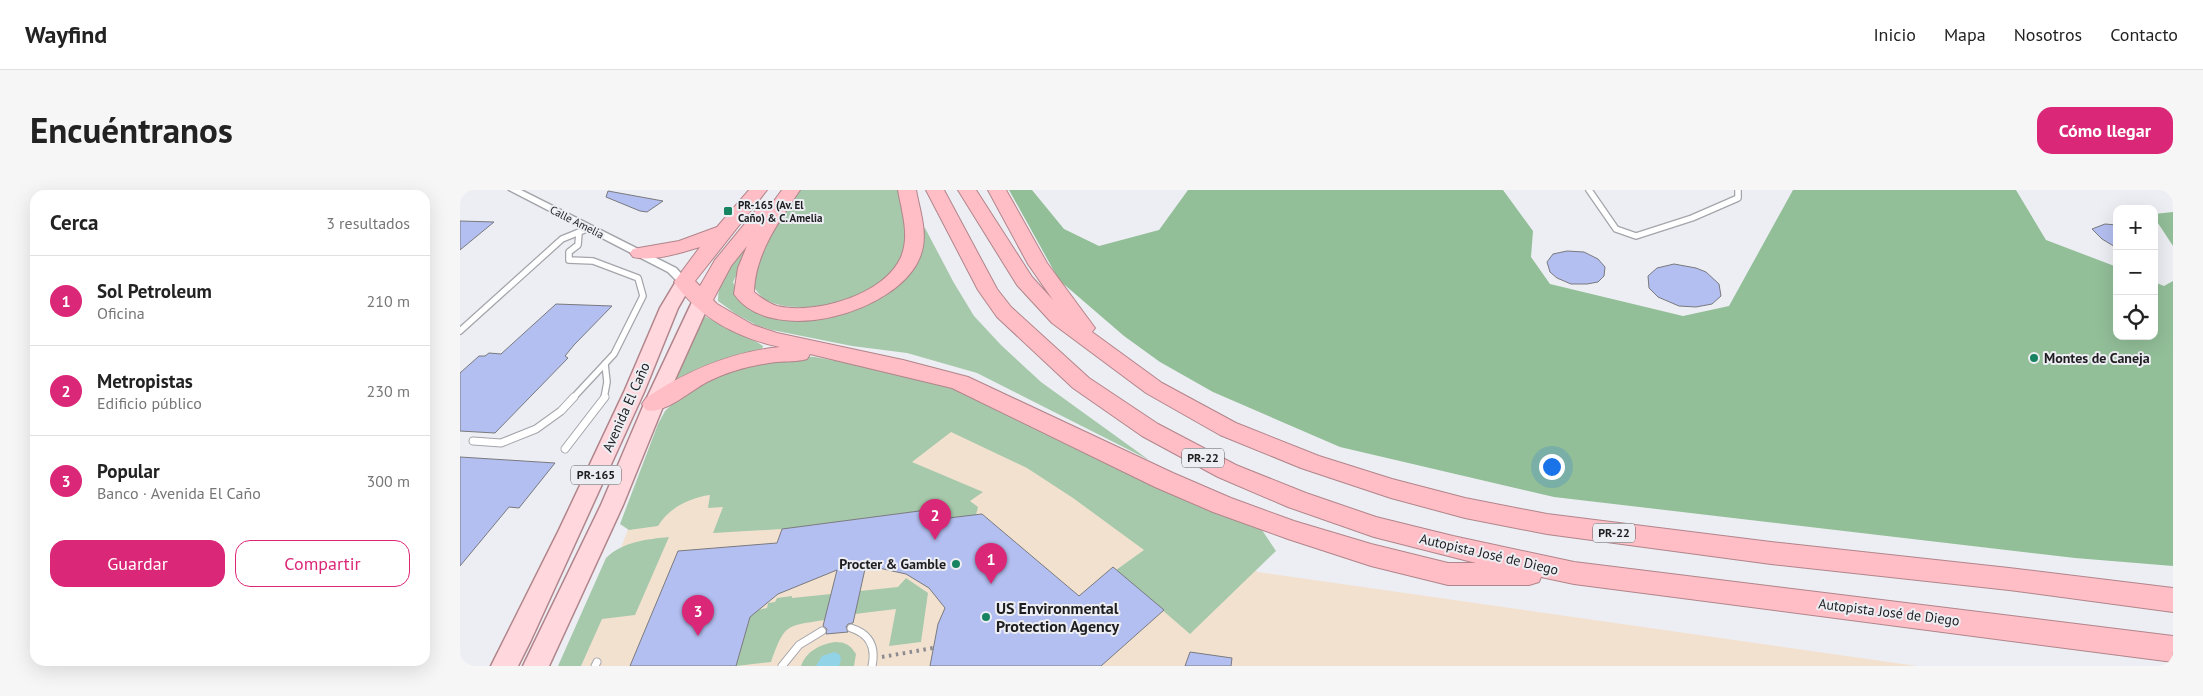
<!DOCTYPE html>
<html lang="es">
<meta charset="utf-8">
<style>
body{margin:0;font-family:"PT Sans",sans-serif;background:#f6f6f6;color:#222}
.controls{position:absolute;right:15px;top:15px;display:grid;overflow:hidden;border-radius:10px;box-shadow:0 5px 20px #0002}
.controls button{width:45px;height:45px;display:grid;place-items:center;padding:0;border:0;border-bottom:1px solid #e0e0e0;background:#fff;color:#222;font:25px sans-serif}
.you{position:absolute;left:1091px;top:276px;width:18px;height:18px;margin:-12px;border:4px solid #fff;border-radius:50%;background:#1a73e8;box-shadow:0 0 0 8px #1a73e833}
.badge{display:grid;place-items:center;width:32px;height:32px;border-radius:50%;background:#db2777;color:#fff;font-size:16px;font-weight:700}
.pin{position:absolute;translate:-50% -41px;filter:drop-shadow(0 1px 2px #0008)}
.pin::after{content:'';position:absolute;top:26px;width:18px;height:15px;background:inherit;clip-path:polygon(0 0,100% 0,50% 100%)}
.list{margin:0;padding:0;list-style:none}
h2{display:flex;justify-content:space-between;align-items:center;height:65px;margin:0;padding:0 20px;font-size:21px}
h2 small{font-size:16px;font-weight:400;color:#767676}
.list li{display:grid;grid-template-columns:32px 1fr auto;gap:15px;align-items:center;box-sizing:border-box;height:90px;padding:0 20px;border-top:1px solid #e0e0e0}
.list b{display:block;font-size:19px;white-space:nowrap}
.list p{margin:0;font-size:16px;white-space:nowrap;color:#767676}
.list em{font-size:16px;font-style:normal;color:#767676}
.actions{display:flex;gap:10px;padding:15px 20px}
.actions a{flex:1;padding:11px 0;border:1px solid #db2777;border-radius:15px;text-align:center;font-size:18px;color:#db2777}
.actions .main{background:#db2777;color:#fff}
.icon{flex:none;width:28px;height:28px;fill:none;stroke:currentColor;stroke-width:2;stroke-linecap:round;stroke-linejoin:round}
.map{position:relative;flex:none;width:1713px;height:476px;overflow:hidden;border-radius:15px}
header{display:flex;align-items:center;gap:30px;box-sizing:border-box;height:70px;padding:0 25px;background:#fff;border-bottom:1px solid #e0e0e0}
header strong{font-size:24px}
nav{display:flex;gap:28px;margin-inline-start:auto;font-size:18px}
.intro{display:flex;align-items:center;justify-content:space-between;box-sizing:border-box;height:120px;padding:0 30px}
h1{margin:0;font-size:35px}
.button{padding:12px 22px;border-radius:15px;background:#db2777;color:#fff;font-size:18px;font-weight:700}
main{display:flex;gap:30px;padding:0 30px}
aside{flex:1;background:#fff;border-radius:15px;box-shadow:0 5px 20px #0002}
.map>svg:first-child{display:block}
</style>
<header>
<strong>Wayfind</strong>
<nav><a>Inicio</a><a>Mapa</a><a>Nosotros</a><a>Contacto</a></nav>
</header>
<div class="intro"><h1>Encuéntranos</h1><a class="button">Cómo llegar</a></div>
<main>
<aside>
<h2>Cerca<small>3 resultados</small></h2>
<ul class="list">
<li><span class="badge">1</span><div><b>Sol Petroleum</b><p>Oficina</p></div><em>210 m</em></li>
<li><span class="badge">2</span><div><b>Metropistas</b><p>Edificio público</p></div><em>230 m</em></li>
<li><span class="badge">3</span><div><b>Popular</b><p>Banco · Avenida El Caño</p></div><em>300 m</em></li>
</ul>
<div class="actions"><a class="main">Guardar</a><a>Compartir</a></div>
</aside>
<div class="map">
<svg width="1713" height="476" viewBox="0 0 1713 476">
<rect width="100%" height="100%" fill="#edeef3"/>
<!-- commercial -->
<polygon fill="#f3e1d0" points="484,212 798,382 1457,476 107,476 161,358 213,217"/>
<!-- green -->
<g fill="#a7c9ab">
<path d="M335,0h108c3,22 12,50 0,71 -20,37 -95,56 -133,41 -10,-4 -16,-14 -20,-23l26,-59z"/>
<path d="M465,38l29,55 20,33 27,29 40,37 108,78 -172,-87 -70,-20 -55,-7 -80,-16 -16,-5 -20,-11 -18,-13c-1,-21 17,-40 27,-56l7,-1 -19,38 8,19 13,9 68,5 86,-40c12,-16 15,-27 14,-46z"/>
<polygon points="244,126 297,152 303,156 302,159 252,173 210,196"/>
<path d="M338,166l17,1 92,17 48,16 194,93 111,44 16,24 -86,83 -74,-64 28,-20 -71,-52 -46,-30 -76,-36 -39,30 71,30 -13,9 8,6 -2,8 -36,4 2,-11 -160,21 -69,4 10,-26 -15,1 2,-13c-21,3 -41,13 -52,31l-29,4 -9,-6 38,-100 7,-13 11,-11 40,-28z"/>
<path d="M209,347l-34,78 -33,4 -21,47h-23l48,-108c16,-16 41,-19 63,-21z"/>
<polygon points="446,388 468,403 461,452 429,456 436,419 395,424 400,401 438,397"/>
<path d="M371,404l-6,26c-40,6 -40,4 -54,42l-35,4 14,-49 7,-7 10,-2 1,-5 7,-1 2,-4 15,-2v2z"/>
<path d="M375,452c11,0 15,3 21,12l-2,12h-53c5,-15 20,-22 34,-24z"/>
</g>
<!-- forest -->
<g fill="#92be98">
<polygon points="549,0 572,0 604,39 639,56 699,40 728,0 1043,0 1073,41 1071,67 1090,94 1223,126 1269,116 1333,0 1556,0 1586,50 1657,77 1657,146 1694,146 1694,92 1704,96 1713,91 1713,376 1615,368 1094,307 880,257 753,202 700,172 664,146 599,90"/>
<polygon points="1713,22 1713,56 1694,27 1694,24"/>
</g>
<!-- water -->
<polygon fill="#92d3e7" points="375,462 380,465 381,469 379,476 356,476 362,466"/>
<!-- building -->
<g fill="#b4bff1" stroke="#797a7e">
<polygon points="148,1 203,11 187,22 180,21 146,7"/>
<polygon points="0,31 34,32 0,60"/>
<polygon points="1645,34 1657,35 1657,58 1642,49 1632,39"/>
<polygon points="1107,61 1124,62 1138,69 1145,77 1144,86 1138,92 1127,94 1111,94 1097,88 1090,82 1087,72 1093,64"/>
<polygon points="1214,74 1236,78 1246,82 1259,94 1261,106 1252,114 1236,117 1219,116 1198,107 1189,98 1188,86 1197,78"/>
<polygon points="96,114 152,116 114,155 105,166 108,168 35,243 0,241 0,183 19,166 25,166 29,163 41,164"/>
<polygon points="0,267 95,273 59,318 49,317 0,376"/>
<polygon points="482,318 480,329 522,324 619,406 653,377 704,420 641,476 470,476 478,434 485,418 469,398 446,384 419,378 405,379 393,433 388,434 386,437 388,442 366,444 367,439 363,436 377,380 318,404 290,427 276,476 170,476 218,361 317,353 322,339"/>
<polygon points="730,462 772,468 771,476 725,476"/>
</g>
<g fill="none" stroke-linecap="round" stroke-linejoin="round">
<defs>
<g id="lane-far1">
<polyline points="1129,0 1156,39 1176,46 1232,28 1278,8 1278,0"/>
<polyline points="0,141 102,49 129,38"/>
<polyline points="113,208 154,164 183,106 178,88 133,71 109,70 109,62 118,55 119,43"/>
<polyline points="144,208 147,192 145,174"/>
</g>
<g id="lane">
<polyline points="13,251 41,253 76,239 101,221 114,207"/>
<polyline points="105,259 145,207"/>
<path d="M391,438c19,6 25,19 21,38"/>
<polyline points="135,476 137,472"/>
<polyline points="322,476 339,455 362,441"/>
</g>
<polygon id="street" points="49,0 61,0 216,78 229,92 224,95 220,94 208,82"/>
<g id="primary">
<polygon points="224,87 230,88 233,92 218,118 184,202 71,450 58,476 31,476 99,340 164,202 200,118 218,88"/>
<polygon points="241,106 248,108 250,112 204,214 163,315 89,476 63,476 141,315 184,214 232,112 234,108"/>
</g>
<g id="highway">
<path d="M289,0h18l-72,91 5,5 15,-26 42,-51h11l14,-19h18c-21,31 -45,64 -46,102 7,6 14,11 23,14 37,9 108,-11 124,-49 9,-22 1,-44 -3,-67h18c4,22 13,45 4,67 -22,56 -149,91 -186,37l4,-26 9,-22 -16,20 -18,34 4,4 36,21 24,8 126,27 65,17 205,96 58,25 63,23 77,23 77,19h28l-102,-26 -86,-30 -70,-30 -76,-41 -69,-48 -76,-71 -19,-27 -52,-100h18l53,99 14,18 78,71 69,46 78,41 70,28 70,24 77,19 121,26 599,74v26l-599,-78 -33,-7 -2,5 -10,3h-81l-77,-19 -83,-27 -75,-27 -58,-25 -203,-99 -142,-34 -3,5c-10,3 -20,2 -31,3 -24,3 -47,9 -69,20 -17,9 -43,33 -61,28l-4,-6 4,-6c41,-27 84,-46 134,-51 -43,-9 -82,-30 -106,-65l26,-35c-20,6 -47,15 -67,10l-3,-4 3,-4 46,-8 38,-14z"/>
<polygon points="498,0 516,0 572,87 593,110 568,74 528,0 546,0 587,73 635,138 632,142 702,193 776,233 859,266 932,289 1005,308 1087,324 1311,352 1549,378 1713,398 1713,422 1549,400 1311,374 1087,344 1005,328 931,308 841,278 760,245 686,203 592,133 557,95"/>
</g>
</defs>
<!-- lane-far1 casing -->
<use href="#lane-far1" stroke="#a4a5aa" stroke-width="8"/>
<!-- lane casing -->
<use href="#lane" stroke="#a4a5aa" stroke-width="9"/>
<!-- street casing -->
<use href="#street" stroke="#a4a5aa" stroke-width="3"/>
<!-- primary casing -->
<use href="#primary" stroke="#b0858b" stroke-width="3"/>
<!-- highway casing -->
<use href="#highway" stroke="#b0858b" stroke-width="2"/>
<!-- path -->
<polyline stroke="#8c8c90" stroke-width="4" stroke-dasharray="2.5 4.5" stroke-linecap="butt" points="422,467 473,458"/>
<!-- lane-far1 -->
<use href="#lane-far1" stroke="#fff" stroke-width="5.5"/>
<!-- lane -->
<use href="#lane" stroke="#fff" stroke-width="7"/>
<!-- street -->
<use href="#street" fill="#fff" fill-rule="evenodd"/>
<!-- primary -->
<use href="#primary" fill="#ffd7dc" fill-rule="evenodd"/>
<!-- highway -->
<use href="#highway" fill="#ffbdc5" fill-rule="evenodd"/>
</g>
<!-- markers -->
<g fill="#178360" stroke="#edeef3" stroke-width="2">
<rect x="263" y="16" width="10" height="10" rx="2.5"/>
<circle cx="1574" cy="168" r="5"/>
<circle cx="496" cy="374" r="5"/>
<circle cx="526" cy="427" r="5"/>
</g>
<g text-anchor="middle" stroke-width="4" stroke-linejoin="round" paint-order="stroke">
<!-- far-poi labels -->
<g font-size="11" font-weight="bold" fill="#1e1e20" stroke="#edeef3" text-anchor="start">
<text x="278" y="19">PR-165 (Av. El<tspan x="278" dy="13">Caño) &amp; C. Amelia</tspan></text>
</g>
<!-- far-street labels -->
<g font-size="11" fill="#1e1e20" stroke="#edeef3">
<text transform="translate(117 32) rotate(27)" y="4">Calle Amelia</text>
</g>
<!-- shield labels -->
<g fill="#edeef3" stroke="#5c5c5f" stroke-width="1">
<rect x="722" y="258.5" width="42" height="19" rx="4"/>
<rect x="111" y="275.5" width="50" height="19" rx="4"/>
<rect x="1133" y="333.5" width="42" height="19" rx="4"/>
</g>
<g font-size="12" font-weight="bold" fill="#1e1e20">
<text x="743" y="272">PR-22</text>
<text x="136" y="289">PR-165</text>
<text x="1154" y="347">PR-22</text>
</g>
<!-- poi labels -->
<g font-size="14" font-weight="bold" fill="#1e1e20" stroke="#edeef3" text-anchor="start">
<text x="1584" y="173">Montes de Caneja</text>
<text x="486" y="379" text-anchor="end">Procter &amp; Gamble</text>
</g>
<!-- street labels -->
<g font-size="14" fill="#1e1e20" stroke="#edeef3">
<text transform="translate(166 217) rotate(-66)" y="5">Avenida El Caño</text>
<text transform="translate(1029 364) rotate(13)" y="5">Autopista José de Diego</text>
<text transform="translate(1429 422) rotate(7)" y="5">Autopista José de Diego</text>
</g>
<!-- near-poi labels -->
<g font-size="16" font-weight="bold" fill="#1e1e20" stroke="#edeef3" text-anchor="start">
<text x="536" y="424">US Environmental<tspan x="536" dy="18">Protection Agency</tspan></text>
</g>
</g>
</svg>
<div class="controls">
<button>+</button>
<button>−</button>
<button><svg class="icon" aria-label="locate" viewBox="0 0 24 24"><circle cx="12" cy="12" r="6"/><path d="M12 2v4M12 18v4M2 12h4M18 12h4"/></svg></button>
</div>
<div class="you"></div>
<div class="pin badge" style="left:531px;top:394px">1</div>
<div class="pin badge" style="left:475px;top:350px">2</div>
<div class="pin badge" style="left:238px;top:446px">3</div>
</div>
</main>
